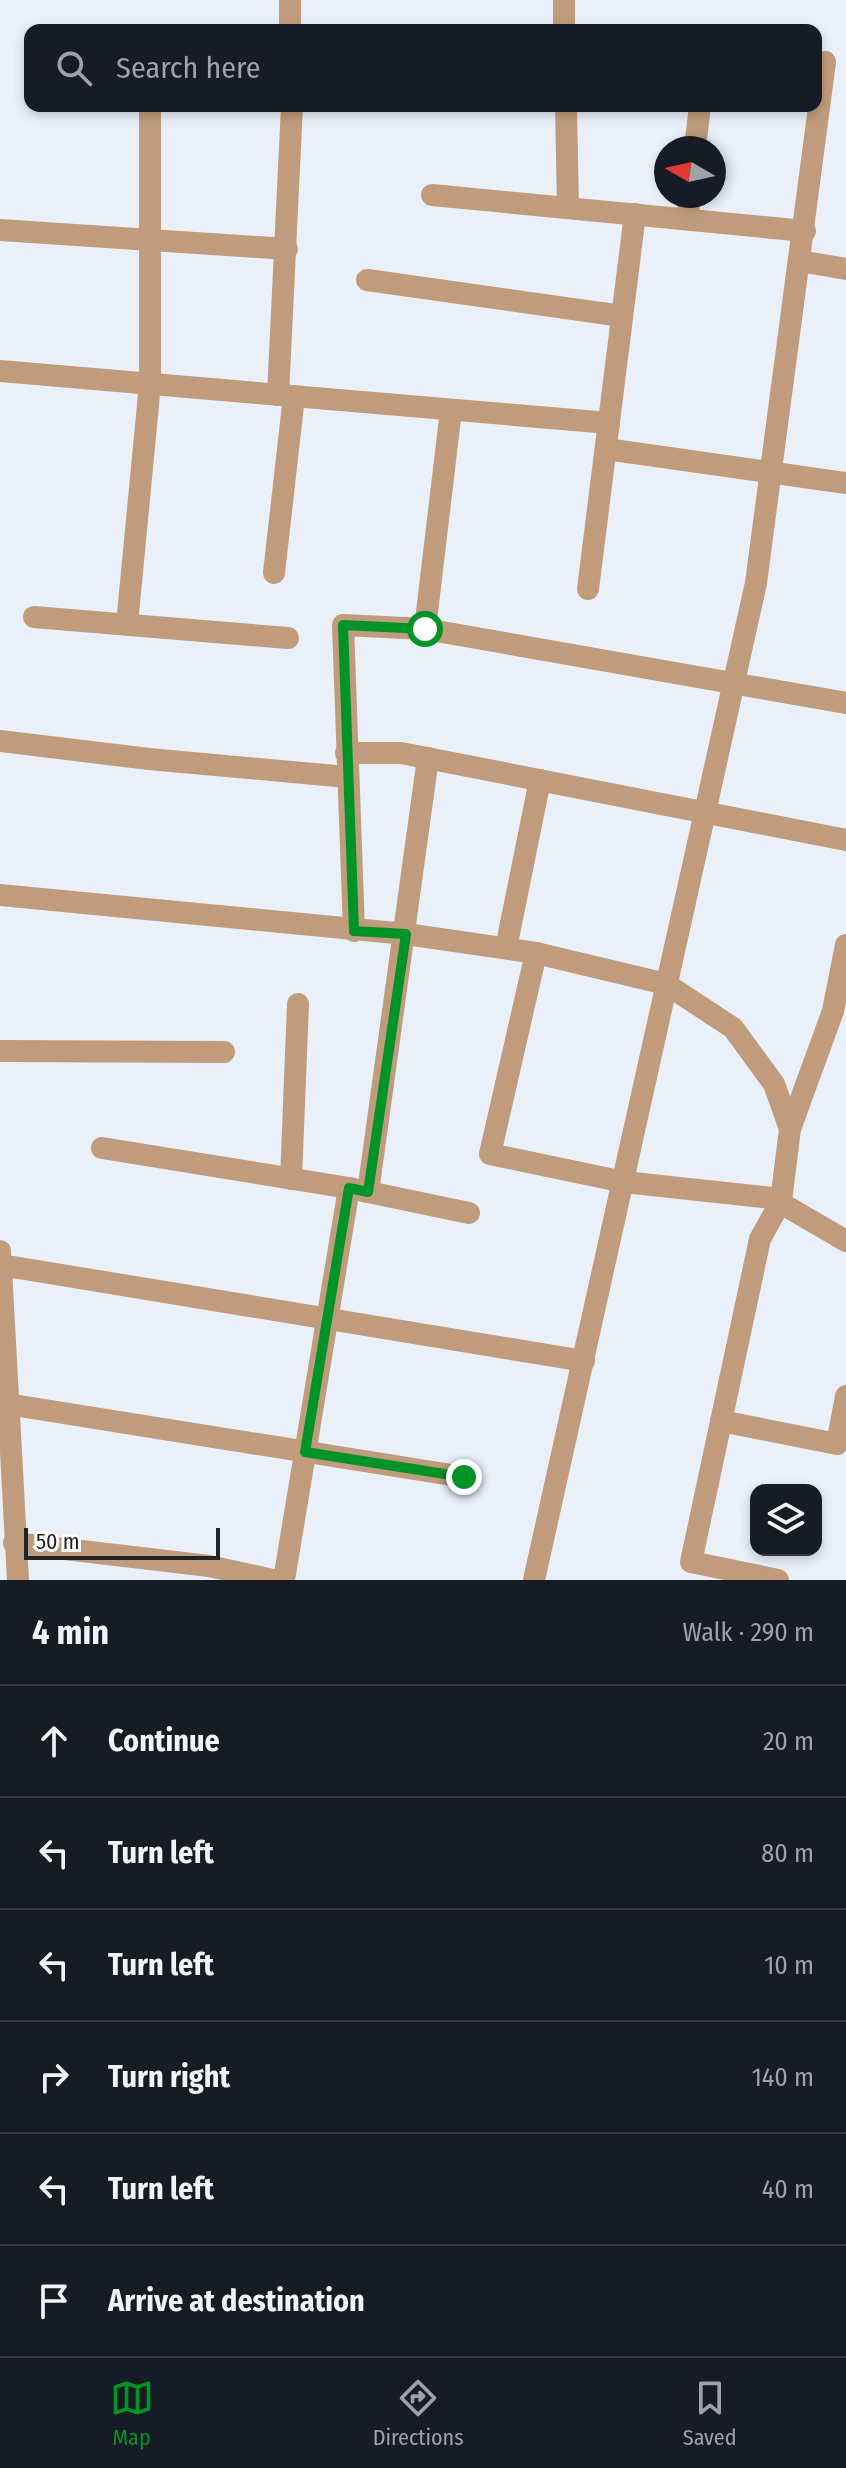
<!DOCTYPE html>
<meta charset="utf-8">
<style>
body{margin:0;font-family:"Fira Sans Condensed",sans-serif;background:#242831;color:#f1f3f6}
.controls{position:absolute;right:24px;bottom:24px;display:grid;overflow:hidden;border-radius:16px;box-shadow:0 4px 12px #0003}
.controls button{width:72px;height:72px;display:grid;place-items:center;padding:0;border:0;border-bottom:2px solid #363941;background:#171b24;color:#f1f3f6;font:40px sans-serif}
.compass{position:absolute;left:654px;top:136px;width:72px;height:72px;border-radius:50%;background:#171b24;box-shadow:0 4px 12px #0003;rotate:279deg}
.scale{position:absolute;left:24px;bottom:20px;width:196px;box-sizing:border-box;padding-left:8px;border:4px solid #212427;border-top:0;font-size:22px;line-height:28px;white-space:nowrap;color:#212427;-webkit-text-stroke:6px #fdfdfd;paint-order:stroke}
.stop{position:absolute;width:24px;height:24px;margin:-18px;border:6px solid #009328;border-radius:50%;background:#fff}
.stop.end{background:#009328;border-color:#fff;box-shadow:0 2px 8px #0008}
.list{margin:0;padding:0;list-style:none}
h2{display:flex;justify-content:space-between;align-items:center;height:104px;margin:0;padding:0 32px;font-size:34px}
h2 small{font-size:26px;font-weight:400;color:#9ea1a6}
.list li{display:grid;grid-template-columns:52px 1fr auto;gap:24px;align-items:center;box-sizing:border-box;height:112px;padding:0 32px;border-top:2px solid #363941}
.list b{display:block;font-size:30px;white-space:nowrap}
.list em{font-size:26px;font-style:normal;color:#9ea1a6}
.icon{flex:none;width:44px;height:44px;fill:none;stroke:currentColor;stroke-width:2;stroke-linecap:round;stroke-linejoin:round}
.map{position:relative;flex:none;width:846px;height:1580px;overflow:hidden}
.search{position:absolute;background:#171b24;box-shadow:0 4px 12px #0003;left:24px;right:24px;top:24px;height:88px;display:flex;align-items:center;gap:20px;box-sizing:border-box;padding:0 28px;border-radius:16px;color:#9ea1a6;font-size:30px}
.sheet{height:776px;background:#171b24}
nav{display:flex;justify-content:space-around;align-items:center;box-sizing:border-box;height:112px;border-top:2px solid #363941;background:#171b24;font-size:22px;color:#9ea1a6}
nav a{display:grid;justify-items:center;gap:4px}
nav .on{color:#009328}
.map>svg:first-child{display:block}
</style>
<div class="map">
<svg width="846" height="1580" viewBox="0 0 846 1580">
<rect width="100%" height="100%" fill="#eaf0fa"/>
<g fill="none" stroke-linecap="round" stroke-linejoin="round">
<!-- street -->
<g stroke="#c09c7c" stroke-width="22">
<polyline points="564,0 564,30"/>
<polyline points="290,30 290,0"/>
<polyline points="566,106 568,208"/>
<polyline points="695,148 700,106"/>
<polyline points="432,195 805,231"/>
<polyline points="687,219 690,196"/>
<polyline points="0,230 287,249"/>
<polyline points="800,261 846,269"/>
<polyline points="367,280 622,316"/>
<polyline points="0,371 609,423"/>
<polyline points="278,395 292,106"/>
<polyline points="606,449 846,483"/>
<polyline points="274,573 294,396"/>
<polyline points="588,589 635,214"/>
<polyline points="34,617 288,638"/>
<polyline points="127,624 150,384 150,113"/>
<polyline points="425,629 846,703"/>
<polyline points="0,741 149,759 347,777"/>
<polyline points="346,753 401,753 846,840"/>
<polyline points="0,895 406,934 536,953 666,984 733,1028 774,1084 790,1129 781,1201 760,1239 691,1562 778,1580"/>
<polyline points="354,931 343,625 425,629 451,410"/>
<polyline points="506,948 540,780"/>
<polyline points="536,953 490,1154 624,1182 772,1198 846,1241"/>
<polyline points="0,1051 224,1052"/>
<polyline points="790,1129 833,1011 846,945"/>
<polyline points="102,1148 349,1188 469,1213"/>
<polyline points="291,1179 298,1004"/>
<polyline points="368,1192 428,758"/>
<polyline points="0,1251 18,1580"/>
<polyline points="1,1265 584,1361"/>
<polyline points="7,1404 464,1477"/>
<polyline points="721,1421 837,1444 846,1396"/>
<polyline points="14,1543 209,1566 273,1580"/>
<polyline points="284,1580 349,1188"/>
<polyline points="534,1580 756,583 825,62"/>
</g>
</g>
<g fill="none" stroke-linecap="round" stroke-linejoin="round">
<!-- route -->
<polyline stroke="#009328" stroke-width="10" points="425,629 343,625 354,931 406,934 368,1192 349,1188 305,1452 464,1477"/>
</g>
</svg>
<div class="controls">
<button><svg class="icon" aria-label="layers" viewBox="0 0 24 24"><path d="M12 4l9 5-9 5-9-5zM3 14l9 5 9-5"/></svg></button>
</div>
<svg class="compass" viewBox="-18 -18 36 36"><path d="M0-13l5 13h-10z" fill="#e53935"/><path d="M0 13l5-13h-10z" fill="#9ea1a6"/></svg>
<div class="scale">50 m</div>
<div class="stop" style="left:425px;top:629px"></div>
<div class="stop end" style="left:464px;top:1477px"></div>
<div class="search"><svg class="icon" aria-label="search" viewBox="0 0 24 24"><circle cx="10" cy="10" r="6"/><path d="M15 15l6 6"/></svg>Search here</div>
</div>
<section class="sheet">
<h2>4 min<small>Walk · 290 m</small></h2>
<ul class="list">
<li><svg class="icon" aria-label="ahead" viewBox="0 0 24 24"><path d="M12 20V5M6 11l6-6 6 6"/></svg><div><b>Continue</b></div><em>20 m</em></li>
<li><svg class="icon" aria-label="left" viewBox="0 0 24 24"><path d="M17 20v-9H6M10 6l-5 5 5 5"/></svg><div><b>Turn left</b></div><em>80 m</em></li>
<li><svg class="icon" aria-label="left" viewBox="0 0 24 24"><path d="M17 20v-9H6M10 6l-5 5 5 5"/></svg><div><b>Turn left</b></div><em>10 m</em></li>
<li><svg class="icon" aria-label="right" viewBox="0 0 24 24"><path d="M7 20v-9h11M14 6l5 5-5 5"/></svg><div><b>Turn right</b></div><em>140 m</em></li>
<li><svg class="icon" aria-label="left" viewBox="0 0 24 24"><path d="M17 20v-9H6M10 6l-5 5 5 5"/></svg><div><b>Turn left</b></div><em>40 m</em></li>
<li><svg class="icon" aria-label="arrive" viewBox="0 0 24 24"><path d="M6 21V4h12l-3 4 3 4H6"/></svg><div><b>Arrive at destination</b></div></li>
</ul>
</section>
<nav>
<a class="on"><svg class="icon" aria-label="map" viewBox="0 0 24 24"><path d="M3 6l6-2 6 2 6-2v14l-6 2-6-2-6 2zM9 4v14M15 6v14"/></svg>Map</a>
<a><svg class="icon" aria-label="directions" viewBox="0 0 24 24"><path d="M12 3l9 9-9 9-9-9zM9 14v-3h6M13 9l2 2-2 2"/></svg>Directions</a>
<a><svg class="icon" aria-label="saved" viewBox="0 0 24 24"><path d="M7 4h10v16l-5-4-5 4z"/></svg>Saved</a>
</nav>
